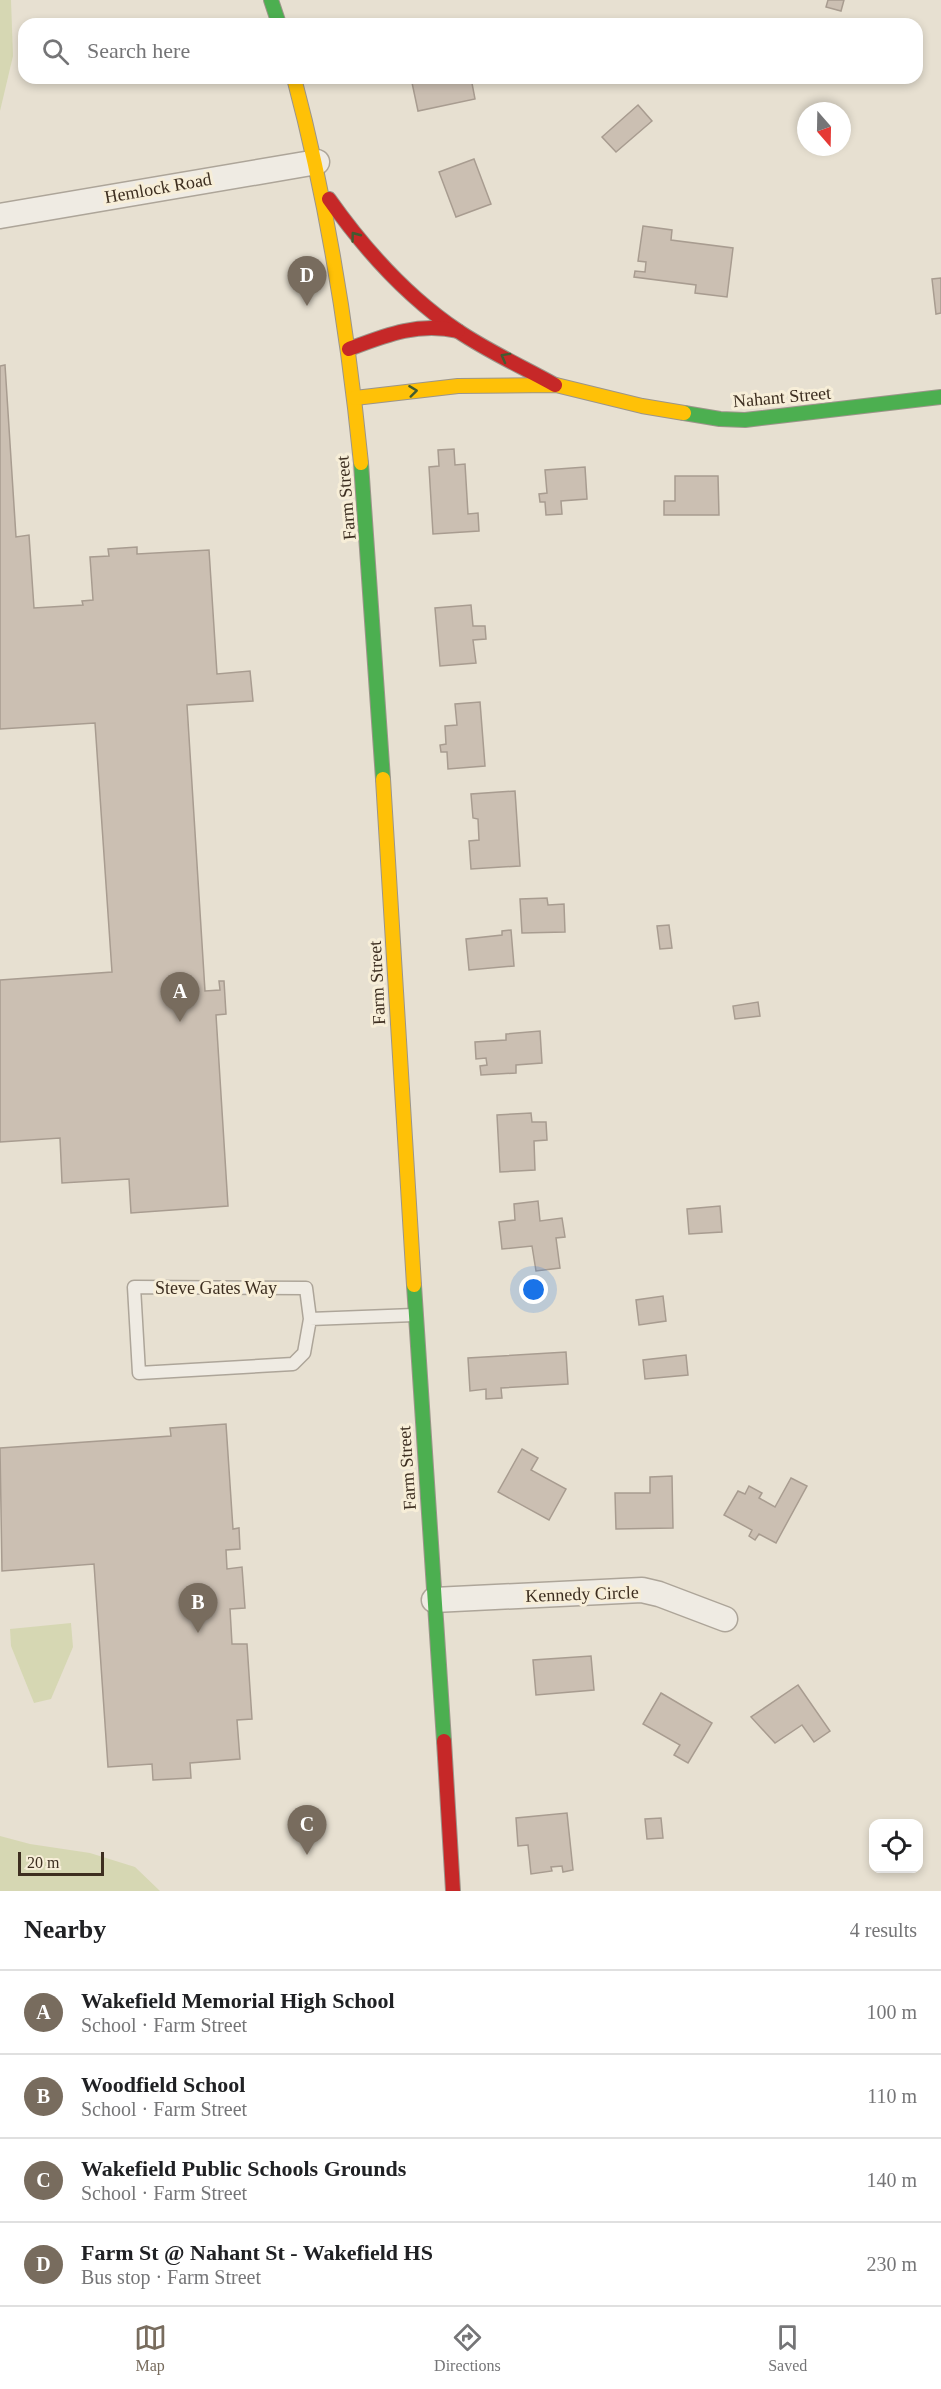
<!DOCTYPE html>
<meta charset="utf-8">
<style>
body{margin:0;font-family:Georgia,serif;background:#f2f2f2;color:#202124}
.controls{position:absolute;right:18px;bottom:18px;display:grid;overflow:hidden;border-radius:12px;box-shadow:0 3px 9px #0003}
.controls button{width:54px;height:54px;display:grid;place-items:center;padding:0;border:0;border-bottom:2px solid #e0e0e0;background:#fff;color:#202124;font:30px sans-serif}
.compass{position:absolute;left:797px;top:102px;width:54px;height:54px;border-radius:50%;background:#fff;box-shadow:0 3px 9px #0003;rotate:160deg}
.scale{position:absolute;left:18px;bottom:15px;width:86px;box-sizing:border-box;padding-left:6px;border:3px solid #3d2e20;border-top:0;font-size:16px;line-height:21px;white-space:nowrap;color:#3d2e20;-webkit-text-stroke:4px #f7eed8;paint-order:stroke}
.you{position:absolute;left:534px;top:1290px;width:21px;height:21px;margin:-15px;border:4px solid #fff;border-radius:50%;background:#1a73e8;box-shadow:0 0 0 9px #1a73e833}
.badge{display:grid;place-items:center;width:39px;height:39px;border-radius:50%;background:#786c5e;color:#fff;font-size:20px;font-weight:700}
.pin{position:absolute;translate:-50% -50px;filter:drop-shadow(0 2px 3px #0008)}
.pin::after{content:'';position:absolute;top:32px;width:21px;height:18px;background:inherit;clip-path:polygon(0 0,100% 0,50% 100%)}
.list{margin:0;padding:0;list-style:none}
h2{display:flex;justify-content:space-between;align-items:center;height:78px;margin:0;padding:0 24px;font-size:26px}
h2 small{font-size:20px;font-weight:400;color:#757577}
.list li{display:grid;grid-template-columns:39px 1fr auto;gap:18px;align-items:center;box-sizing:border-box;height:84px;padding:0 24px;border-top:2px solid #e0e0e0}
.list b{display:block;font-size:22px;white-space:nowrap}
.list p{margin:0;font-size:20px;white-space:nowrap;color:#757577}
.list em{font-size:20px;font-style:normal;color:#757577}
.icon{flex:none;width:33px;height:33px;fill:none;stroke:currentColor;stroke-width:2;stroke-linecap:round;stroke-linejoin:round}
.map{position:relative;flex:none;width:941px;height:1891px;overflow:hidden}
.search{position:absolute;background:#fff;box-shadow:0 3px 9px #0003;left:18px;right:18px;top:18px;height:66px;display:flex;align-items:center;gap:15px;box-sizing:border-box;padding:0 21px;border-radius:18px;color:#757577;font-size:22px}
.sheet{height:414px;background:#fff}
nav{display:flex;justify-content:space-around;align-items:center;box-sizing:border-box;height:84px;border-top:2px solid #e0e0e0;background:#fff;font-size:16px;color:#757577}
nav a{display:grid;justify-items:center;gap:3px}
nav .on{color:#786c5e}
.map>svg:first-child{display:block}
</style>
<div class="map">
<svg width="941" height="1891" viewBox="0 0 941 1891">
<rect width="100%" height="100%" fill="#e7e0d1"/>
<!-- green -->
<g fill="#d6d7b3">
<polygon points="0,0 11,0 13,56 0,111"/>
<polygon points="71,1623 73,1647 51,1699 34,1703 11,1646 10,1629"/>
<polygon points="0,1836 30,1844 90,1853 135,1867 160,1891 0,1891"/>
</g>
<!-- building -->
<g fill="#cbbfb2" stroke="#a89c90" stroke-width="1.5">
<polygon points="828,0 844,0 841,11 826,7"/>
<polygon points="411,78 471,78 475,99 418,111"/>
<polygon points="638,105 652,121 616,152 602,137"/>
<polygon points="474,159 491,204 456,217 439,172"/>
<polygon points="643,226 672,230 671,240 733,248 727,297 695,293 696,285 634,277 635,271 645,272 646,262 638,261"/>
<polygon points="941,278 941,313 936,314 932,279"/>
<polygon points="5,365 16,537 29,535 34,608 83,605 82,601 93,600 90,557 109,556 108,549 137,547 137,554 209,550 217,674 250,671 253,701 187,705 205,991 220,990 219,981 224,981 226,1014 216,1015 228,1206 131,1213 129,1179 62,1183 60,1138 0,1142 0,980 112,972 95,723 0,729 0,366"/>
<polygon points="454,449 455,465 465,464 468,514 478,513 479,531 433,534 429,467 439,466 438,450"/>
<polygon points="585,467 587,499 561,501 562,514 546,515 545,502 540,502 539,494 547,493 545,470"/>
<polygon points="675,476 718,476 719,515 664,515 664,501 675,501"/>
<polygon points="471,605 473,626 485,626 486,639 473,640 476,663 440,666 435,608"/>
<polygon points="480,702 485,766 448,769 447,752 441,752 440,745 446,744 445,726 457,725 455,704"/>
<polygon points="515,791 520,866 471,869 469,841 479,840 478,819 473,818 471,794"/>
<polygon points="547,898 548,905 564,904 565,932 522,933 520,899"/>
<polygon points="669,925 672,948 660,949 657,926"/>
<polygon points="511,930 514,966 469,970 466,939 502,935 502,931"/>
<polygon points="758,1002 760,1016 735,1019 733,1006"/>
<polygon points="540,1031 542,1063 516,1065 516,1073 481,1075 480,1066 487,1065 486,1058 476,1059 475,1042 506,1040 506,1034"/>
<polygon points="531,1113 532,1122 546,1122 547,1140 534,1141 535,1170 500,1172 497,1115"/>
<polygon points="538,1201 540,1221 562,1218 565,1237 556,1238 560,1268 536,1271 532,1246 502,1249 499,1222 515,1220 514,1204"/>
<polygon points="720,1206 722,1232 689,1234 687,1209"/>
<polygon points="663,1296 666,1321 639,1325 636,1300"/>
<polygon points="566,1352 568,1384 501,1388 502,1398 486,1399 486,1389 470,1391 468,1358"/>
<polygon points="686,1355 688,1375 645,1379 643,1360"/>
<polygon points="226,1424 233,1529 239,1528 240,1549 226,1550 227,1569 242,1567 245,1608 230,1609 232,1644 247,1644 252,1719 237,1720 240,1759 190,1763 191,1778 153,1780 152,1764 108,1767 94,1564 2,1571 0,1448 171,1436 170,1428"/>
<polygon points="522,1449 538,1458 531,1470 566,1489 549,1520 498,1492"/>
<polygon points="672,1476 673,1528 616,1529 615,1493 650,1493 650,1477"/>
<polygon points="791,1478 807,1486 776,1543 759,1534 755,1540 749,1536 752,1530 724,1515 738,1491 745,1494 749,1486 762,1493 759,1498 775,1507"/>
<polygon points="591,1656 594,1690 536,1695 533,1660"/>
<polygon points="798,1685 830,1731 814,1742 802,1725 775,1743 751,1717"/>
<polygon points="661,1693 712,1723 688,1763 674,1755 680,1745 643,1724"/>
<polygon points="567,1813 573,1870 563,1872 562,1866 551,1867 552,1871 531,1874 528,1845 518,1846 516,1818"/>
<polygon points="661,1818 663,1838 647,1839 645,1819"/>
</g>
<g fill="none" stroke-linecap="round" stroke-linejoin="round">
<defs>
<polyline id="lane" points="310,1319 306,1288 134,1287 139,1373 293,1364 304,1353 310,1319 414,1315"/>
<g id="street">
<polyline points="0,216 317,162"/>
<polyline points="434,1600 642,1590 659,1594 725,1619"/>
</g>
<g id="fast">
<polyline points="271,0 279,24"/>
<polyline points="684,413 720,419 745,420 941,397"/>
<polyline points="361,463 383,779"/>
<polyline points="414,1285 444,1741"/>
</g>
<g id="slow">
<path d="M294,78c34,127 54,255 67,385"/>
<polyline points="355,398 458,386 556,385 642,406 684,413"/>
<polyline points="383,779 414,1285"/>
</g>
<g id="jam">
<path d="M329,199c36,51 77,97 129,132 31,21 65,36 97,54"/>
<path d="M349,349c37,-14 69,-27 109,-18"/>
<polyline points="444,1741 453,1891"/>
</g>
</defs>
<!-- lane casing -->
<use href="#lane" stroke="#ada599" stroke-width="15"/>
<!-- street casing -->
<use href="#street" stroke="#ada599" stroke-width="27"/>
<!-- fast casing -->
<use href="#fast" stroke="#9c958a" stroke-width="16"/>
<!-- slow casing -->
<use href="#slow" stroke="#9c958a" stroke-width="16"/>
<!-- jam casing -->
<use href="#jam" stroke="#9c958a" stroke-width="16"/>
<!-- lane -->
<use href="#lane" stroke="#efebe3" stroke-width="12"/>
<!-- street -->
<use href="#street" stroke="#efebe3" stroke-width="24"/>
<!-- fast -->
<use href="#fast" stroke="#4caf50" stroke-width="14"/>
<!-- slow -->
<use href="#slow" stroke="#ffc107" stroke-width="14"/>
<!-- jam -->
<use href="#jam" stroke="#c62828" stroke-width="14"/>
</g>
<!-- one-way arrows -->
<defs><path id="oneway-chevron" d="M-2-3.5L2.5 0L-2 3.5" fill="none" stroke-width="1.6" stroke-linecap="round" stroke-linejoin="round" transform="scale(1.5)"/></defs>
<g stroke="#425b31">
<use href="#oneway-chevron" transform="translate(355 236) rotate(-127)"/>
<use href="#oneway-chevron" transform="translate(505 357) rotate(-151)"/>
<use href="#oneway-chevron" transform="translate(413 391) rotate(-7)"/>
</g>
<g text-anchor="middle" stroke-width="6" stroke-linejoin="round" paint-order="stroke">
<!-- street labels -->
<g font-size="18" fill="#3d2e20" stroke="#f7eed8">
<text transform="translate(158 188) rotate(-10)" y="6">Hemlock Road</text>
<text transform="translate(782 397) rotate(-5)" y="6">Nahant Street</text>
<text transform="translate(346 498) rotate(-95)" y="6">Farm Street</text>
<text transform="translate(377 983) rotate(-93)" y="6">Farm Street</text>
<text x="216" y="1294">Steve Gates Way</text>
<text transform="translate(407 1468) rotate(-94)" y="6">Farm Street</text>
<text transform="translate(582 1594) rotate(-2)" y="6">Kennedy Circle</text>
</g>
</g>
</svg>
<div class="controls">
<button><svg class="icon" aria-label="locate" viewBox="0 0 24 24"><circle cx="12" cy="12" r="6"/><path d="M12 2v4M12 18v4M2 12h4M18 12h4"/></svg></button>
</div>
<svg class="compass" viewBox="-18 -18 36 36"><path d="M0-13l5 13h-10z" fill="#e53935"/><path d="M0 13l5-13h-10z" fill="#757577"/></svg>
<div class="scale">20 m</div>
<div class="you"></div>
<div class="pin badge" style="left:180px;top:1022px">A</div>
<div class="pin badge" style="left:198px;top:1633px">B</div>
<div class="pin badge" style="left:307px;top:1855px">C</div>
<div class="pin badge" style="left:307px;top:306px">D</div>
<div class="search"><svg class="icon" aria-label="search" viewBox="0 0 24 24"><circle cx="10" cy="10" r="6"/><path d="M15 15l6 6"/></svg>Search here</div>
</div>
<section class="sheet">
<h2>Nearby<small>4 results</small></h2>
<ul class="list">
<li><span class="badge">A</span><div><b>Wakefield Memorial High School</b><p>School · Farm Street</p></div><em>100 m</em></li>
<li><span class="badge">B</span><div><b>Woodfield School</b><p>School · Farm Street</p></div><em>110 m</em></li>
<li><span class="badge">C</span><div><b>Wakefield Public Schools Grounds</b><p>School · Farm Street</p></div><em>140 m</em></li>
<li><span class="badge">D</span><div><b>Farm St @ Nahant St - Wakefield HS</b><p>Bus stop · Farm Street</p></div><em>230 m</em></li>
</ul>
</section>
<nav>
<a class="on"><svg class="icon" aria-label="map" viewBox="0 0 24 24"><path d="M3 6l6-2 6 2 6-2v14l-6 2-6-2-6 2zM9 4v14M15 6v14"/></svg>Map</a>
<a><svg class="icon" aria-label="directions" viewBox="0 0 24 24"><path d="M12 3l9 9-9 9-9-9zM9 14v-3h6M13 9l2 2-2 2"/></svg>Directions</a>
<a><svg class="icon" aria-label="saved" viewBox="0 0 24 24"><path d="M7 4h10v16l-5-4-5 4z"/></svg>Saved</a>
</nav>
